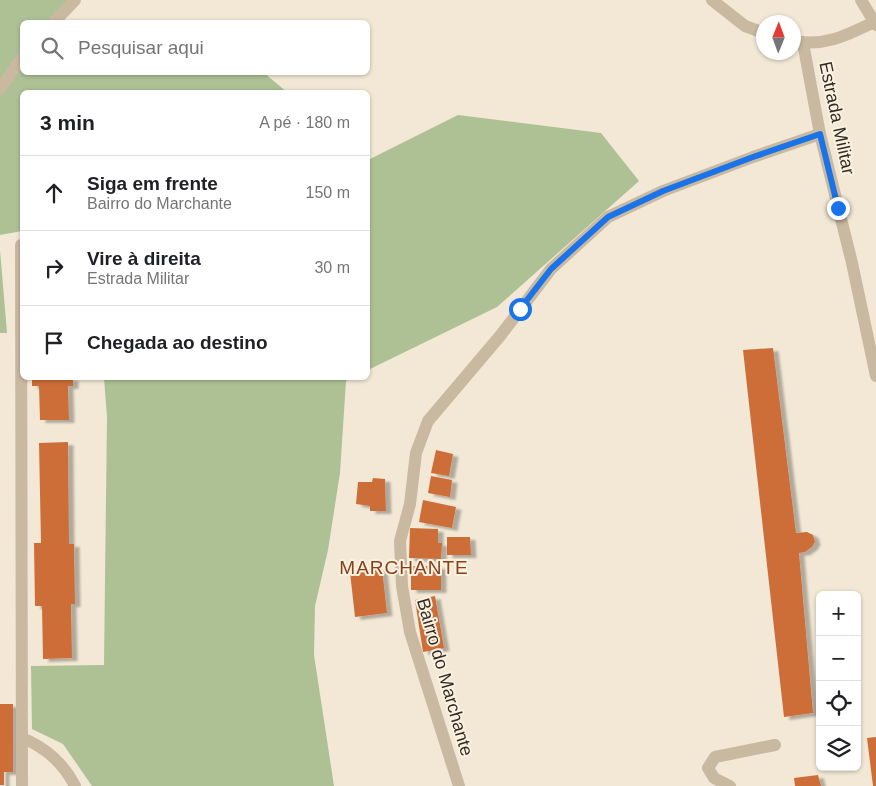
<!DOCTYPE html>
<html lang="pt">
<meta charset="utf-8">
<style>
body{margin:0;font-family:Helvetica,sans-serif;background:#f6f6f6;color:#202124}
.controls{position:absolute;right:15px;bottom:15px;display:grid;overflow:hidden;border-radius:8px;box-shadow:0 1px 4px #0004}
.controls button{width:45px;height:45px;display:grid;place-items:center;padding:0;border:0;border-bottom:1px solid #e0e0e0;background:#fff;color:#202124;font:25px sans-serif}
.compass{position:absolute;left:756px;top:15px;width:45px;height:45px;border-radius:50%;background:#fff;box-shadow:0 1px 4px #0004;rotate:1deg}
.stop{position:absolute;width:15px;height:15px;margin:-11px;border:4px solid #1a73e8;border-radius:50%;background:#fff}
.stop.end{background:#1a73e8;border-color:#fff;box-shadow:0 1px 5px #0008}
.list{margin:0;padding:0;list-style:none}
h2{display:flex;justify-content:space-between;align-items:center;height:65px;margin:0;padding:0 20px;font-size:21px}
h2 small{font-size:16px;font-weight:400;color:#757577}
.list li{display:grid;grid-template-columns:32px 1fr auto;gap:15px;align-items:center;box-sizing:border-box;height:75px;padding:0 20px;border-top:1px solid #e0e0e0}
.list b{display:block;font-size:19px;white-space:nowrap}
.list p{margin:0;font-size:16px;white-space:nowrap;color:#757577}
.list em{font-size:16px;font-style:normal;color:#757577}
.icon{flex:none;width:28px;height:28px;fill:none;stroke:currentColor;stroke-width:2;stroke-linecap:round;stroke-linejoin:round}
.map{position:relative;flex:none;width:876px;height:786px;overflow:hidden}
.search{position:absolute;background:#fff;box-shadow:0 1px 4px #0004;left:20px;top:20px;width:350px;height:55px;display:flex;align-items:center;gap:12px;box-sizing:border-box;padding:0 18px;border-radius:8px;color:#757577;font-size:19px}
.panel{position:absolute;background:#fff;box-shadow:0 1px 4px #0004;left:20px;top:90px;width:350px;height:290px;border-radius:8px}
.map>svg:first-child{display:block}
</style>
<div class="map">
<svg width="876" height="786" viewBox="0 0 876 786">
<defs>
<filter id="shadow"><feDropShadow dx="5.5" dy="3" stdDeviation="1" flood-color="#0004"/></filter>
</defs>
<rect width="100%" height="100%" fill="#f2e8d5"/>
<!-- green -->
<g fill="#adc195">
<polygon points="0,0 75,0 54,22 22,22 22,72 264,73 287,92 22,92 22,231 0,235"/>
<polygon points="458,115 601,133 639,181 497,307 368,370 368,160"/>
<polygon points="0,250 7,333 0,333"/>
<polygon points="104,378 353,378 346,381 340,473 328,550 315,606 314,655 334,786 92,786 63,744 32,729 31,666 104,665 107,417"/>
</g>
<!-- building -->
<g fill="#cd6e37" filter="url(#shadow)">
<polygon points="773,348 796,533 807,532 813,535 815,542 812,547 805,552 799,553 813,713 784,717 743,350"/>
<polygon points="32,378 73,378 73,386 68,386 69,420 40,420 39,386 32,386"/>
<polygon points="68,442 69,544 74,544 75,604 71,604 72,658 43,659 42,606 35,606 34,543 41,543 39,443"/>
<polygon points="436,450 453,454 449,476 431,473"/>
<polygon points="431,476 452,480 450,497 428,493"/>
<polygon points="373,478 385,479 386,511 370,511 370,506 356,504 358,482 372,482"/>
<polygon points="423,500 456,507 452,528 419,522"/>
<polygon points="410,528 438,529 438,543 442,543 441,559 409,558"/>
<polygon points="447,537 470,537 471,555 447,555"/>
<rect x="411" y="566" width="30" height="24"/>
<polygon points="382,568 387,613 355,617 350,572"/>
<polygon points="435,596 444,648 423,652 415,600"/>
<polygon points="0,704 13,704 13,772 4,772 4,785 0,785"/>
<polygon points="876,737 876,786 873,786 867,738"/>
<polygon points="818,775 821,786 795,786 794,778"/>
</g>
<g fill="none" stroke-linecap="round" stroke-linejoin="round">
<!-- minor -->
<g stroke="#cab9a1" stroke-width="12">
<polyline points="712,0 745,26 764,33"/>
<polyline points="861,0 876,25"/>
<polyline points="54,22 75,0"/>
<path d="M794,41c31,6 53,-6 80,-19"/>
<polyline points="803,43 820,134 852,263 876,376"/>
<polyline points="0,89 22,58"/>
<polyline points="21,245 22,786"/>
<path d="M22,738c23,9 42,26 53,48"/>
<polyline points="459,786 410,632 402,586 400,541 410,504 416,453 428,421 500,336 551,269 608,217 663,191 753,157 820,134"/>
<polyline points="730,786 714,778 708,768 715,757 775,745"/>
</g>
</g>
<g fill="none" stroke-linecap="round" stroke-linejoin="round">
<!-- route -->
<polyline stroke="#1a73e8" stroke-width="6" points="520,309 551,269 608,217 663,191 753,157 820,134 838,208"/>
</g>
<g text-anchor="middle" stroke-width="4" stroke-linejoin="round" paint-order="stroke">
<!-- street labels -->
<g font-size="18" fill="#342b24" stroke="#faf1e1">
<text transform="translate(837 118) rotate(78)" y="6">Estrada Militar</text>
<text transform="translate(445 677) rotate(74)" y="6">Bairro do Marchante</text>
</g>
<!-- neighbourhood labels -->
<g font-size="19" letter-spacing="1" fill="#874019" stroke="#faf1e1">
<text x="404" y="574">MARCHANTE</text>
</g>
</g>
</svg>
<div class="controls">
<button>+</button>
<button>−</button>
<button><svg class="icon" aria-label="locate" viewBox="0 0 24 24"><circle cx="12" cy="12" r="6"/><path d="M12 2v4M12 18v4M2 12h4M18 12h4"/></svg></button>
<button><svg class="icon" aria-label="layers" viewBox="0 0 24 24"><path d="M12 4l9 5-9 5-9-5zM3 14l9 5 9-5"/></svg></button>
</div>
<svg class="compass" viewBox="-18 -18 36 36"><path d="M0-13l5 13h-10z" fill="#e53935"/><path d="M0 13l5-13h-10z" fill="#757577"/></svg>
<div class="stop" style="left:520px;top:309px"></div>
<div class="stop end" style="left:838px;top:208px"></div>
<div class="search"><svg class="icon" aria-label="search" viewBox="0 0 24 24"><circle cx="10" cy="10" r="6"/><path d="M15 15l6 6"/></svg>Pesquisar aqui</div>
<section class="panel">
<h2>3 min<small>A pé · 180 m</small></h2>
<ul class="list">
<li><svg class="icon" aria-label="ahead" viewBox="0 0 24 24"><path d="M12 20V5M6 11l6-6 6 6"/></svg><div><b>Siga em frente</b><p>Bairro do Marchante</p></div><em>150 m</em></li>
<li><svg class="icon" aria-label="right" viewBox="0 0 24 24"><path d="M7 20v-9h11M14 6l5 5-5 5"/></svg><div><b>Vire à direita</b><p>Estrada Militar</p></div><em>30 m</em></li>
<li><svg class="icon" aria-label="arrive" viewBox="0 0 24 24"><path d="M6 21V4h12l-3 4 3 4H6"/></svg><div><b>Chegada ao destino</b></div></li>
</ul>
</section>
</div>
